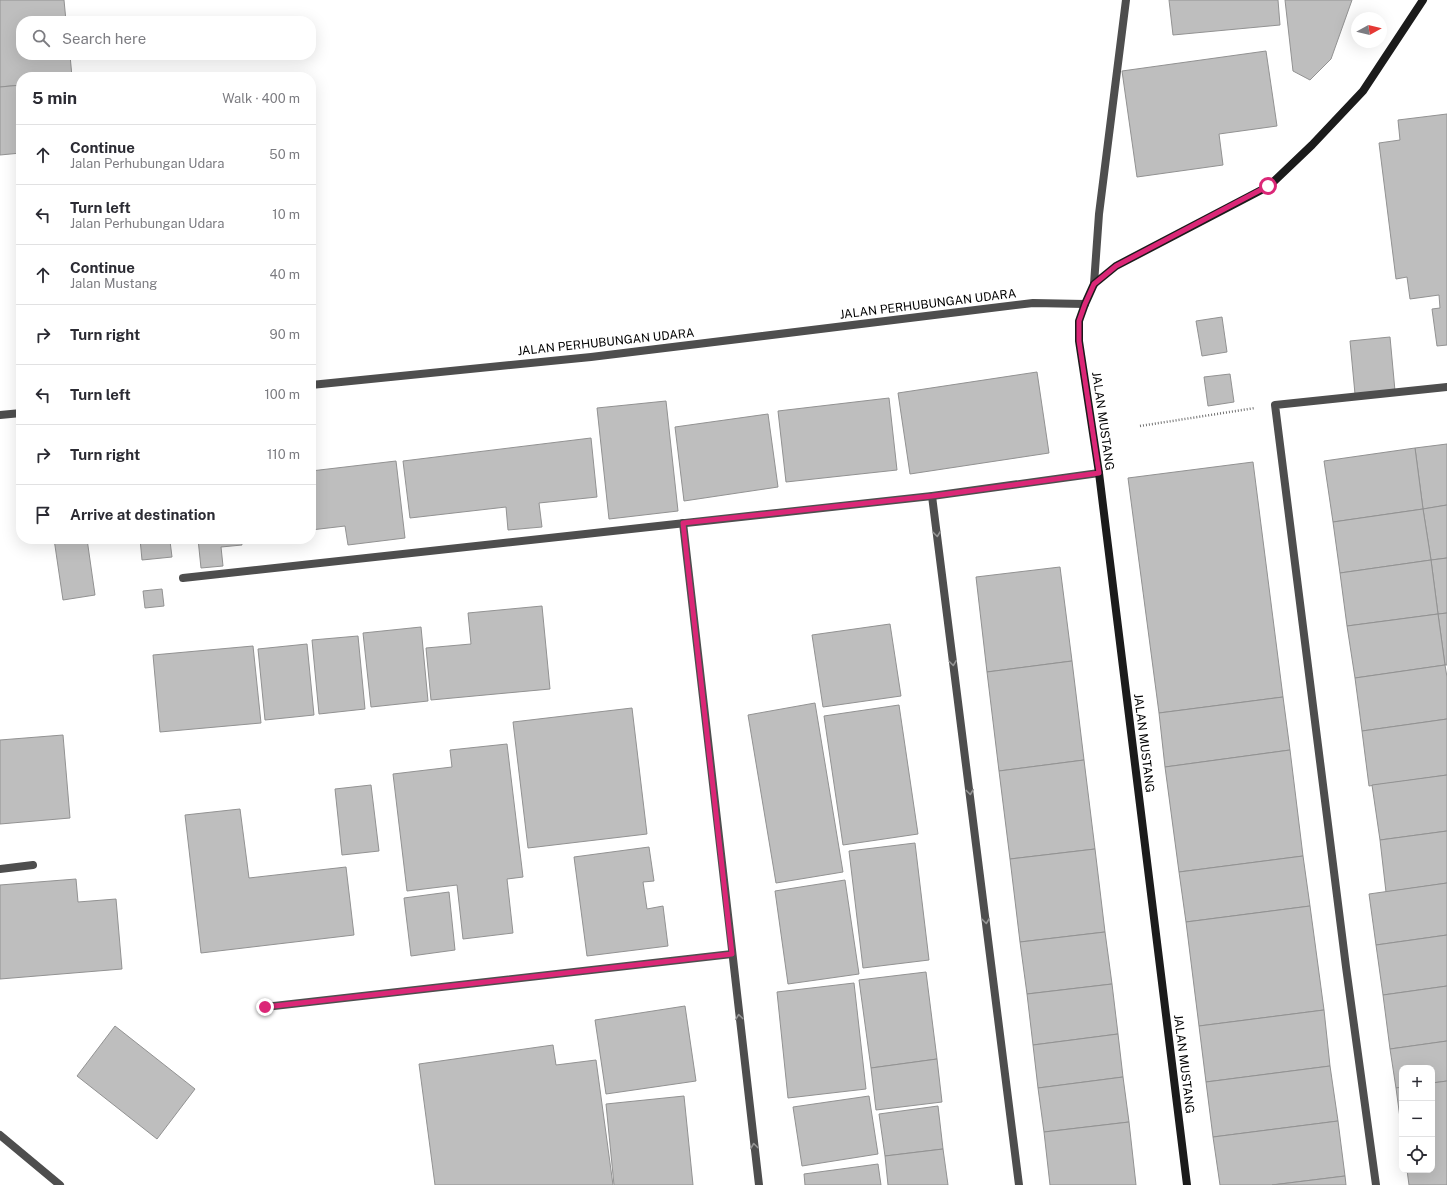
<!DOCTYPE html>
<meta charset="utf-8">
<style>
body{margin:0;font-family:"Public Sans",sans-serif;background:#f2f2f3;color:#2b2b33}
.controls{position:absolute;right:12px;bottom:12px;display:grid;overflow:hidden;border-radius:8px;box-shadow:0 4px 16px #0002}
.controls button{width:36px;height:36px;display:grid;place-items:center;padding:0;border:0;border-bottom:1px solid #e1e1e2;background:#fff;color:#2b2b33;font:20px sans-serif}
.compass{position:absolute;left:1351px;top:12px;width:36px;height:36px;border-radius:50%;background:#fff;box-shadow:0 4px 16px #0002;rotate:82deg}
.stop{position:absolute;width:12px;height:12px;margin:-9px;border:3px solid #db2777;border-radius:50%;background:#fff}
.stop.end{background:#db2777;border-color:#fff;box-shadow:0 1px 4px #0008}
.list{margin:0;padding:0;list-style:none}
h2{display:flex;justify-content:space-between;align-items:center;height:52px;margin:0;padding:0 16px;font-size:17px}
h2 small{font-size:13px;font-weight:400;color:#7c7c81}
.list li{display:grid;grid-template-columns:26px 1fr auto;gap:12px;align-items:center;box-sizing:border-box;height:60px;padding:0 16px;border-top:1px solid #e1e1e2}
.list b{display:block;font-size:15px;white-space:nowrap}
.list p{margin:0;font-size:13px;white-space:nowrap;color:#7c7c81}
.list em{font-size:13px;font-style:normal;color:#7c7c81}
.icon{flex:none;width:22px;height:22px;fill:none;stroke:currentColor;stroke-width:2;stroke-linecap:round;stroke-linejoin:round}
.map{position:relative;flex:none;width:1447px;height:1185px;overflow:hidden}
.search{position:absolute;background:#fff;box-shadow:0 4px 16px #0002;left:16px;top:16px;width:300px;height:44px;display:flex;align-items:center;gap:10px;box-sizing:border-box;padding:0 14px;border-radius:16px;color:#7c7c81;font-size:15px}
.panel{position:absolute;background:#fff;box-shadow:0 4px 16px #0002;left:16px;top:72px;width:300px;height:472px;border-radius:16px}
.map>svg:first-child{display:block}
</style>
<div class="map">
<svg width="1447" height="1185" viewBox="0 0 1447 1185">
<rect width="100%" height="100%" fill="#fff"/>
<!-- building -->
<g fill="#bebebe" stroke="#929292">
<polygon points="0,0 64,0 66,21 21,21 21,55 70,55 72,77 21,77 21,85 0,87"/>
<polygon points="1169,0 1278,0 1280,25 1173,35"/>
<polygon points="1285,0 1352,0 1331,59 1310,80 1293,71"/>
<polygon points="1266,51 1277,126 1219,134 1223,165 1137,177 1122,71"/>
<polygon points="21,85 21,153 0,155 0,87"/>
<polygon points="1447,114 1447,345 1437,346 1432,309 1440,308 1439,295 1410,299 1407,277 1396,279 1379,143 1400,140 1398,120"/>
<polygon points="1222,317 1227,352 1202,356 1196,321"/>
<polygon points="1390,337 1395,391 1355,394 1350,341"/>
<polygon points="1037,372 1049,453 910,474 898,393"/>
<polygon points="1230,374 1234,402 1208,406 1204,377"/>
<polygon points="889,398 897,470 786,482 778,411"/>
<polygon points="666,401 678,511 609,519 597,408"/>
<polygon points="768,414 778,487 684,501 675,427"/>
<polygon points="591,438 597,497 539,503 542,527 508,530 506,507 410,518 403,461"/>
<polygon points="1447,444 1447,505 1423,509 1415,448"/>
<polygon points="1415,448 1423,509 1333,522 1324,461"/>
<polygon points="396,461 405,538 348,545 345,526 311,530 311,471"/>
<polygon points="1253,462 1283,697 1159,713 1128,478"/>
<polygon points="1447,505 1447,558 1431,560 1423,509"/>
<polygon points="1423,509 1431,560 1340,573 1333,522"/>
<polygon points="54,539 87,539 95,595 63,600"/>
<polygon points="140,539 185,539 185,540 170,541 172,557 142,560"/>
<polygon points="198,539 241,539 242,545 221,547 223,566 201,568"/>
<polygon points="1447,558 1447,613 1438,614 1431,560"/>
<polygon points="1431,560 1438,614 1347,626 1340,573"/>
<polygon points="1060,567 1072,661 987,672 976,577"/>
<polygon points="162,589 164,606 145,608 143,591"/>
<polygon points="542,606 550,689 431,700 426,648 471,644 468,613"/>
<polygon points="1447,613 1447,665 1445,665 1438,614"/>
<polygon points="1438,614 1445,665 1355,678 1347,626"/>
<polygon points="890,624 901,696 823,707 812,635"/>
<polygon points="421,627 428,701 371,707 363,633"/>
<polygon points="358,636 365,709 319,714 312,640"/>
<polygon points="307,644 314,715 265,720 258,649"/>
<polygon points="253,646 261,723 160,732 153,655"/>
<polygon points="1072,661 1084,760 999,771 987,672"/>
<polygon points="1445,665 1447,677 1447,719 1362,731 1355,678"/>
<polygon points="1283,697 1290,750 1165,767 1159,713"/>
<polygon points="815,703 843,872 776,883 748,715"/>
<polygon points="899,705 918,834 843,845 824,716"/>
<polygon points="632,708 647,834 528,848 513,722"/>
<polygon points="1447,719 1447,775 1369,786 1362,731"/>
<polygon points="63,735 70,818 0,824 0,740"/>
<polygon points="507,744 523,877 507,879 513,933 463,939 457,885 407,891 393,774 452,767 450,750"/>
<polygon points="1290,750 1303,856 1179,872 1165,767"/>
<polygon points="1084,760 1095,849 1010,859 999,771"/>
<polygon points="1447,775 1447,831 1380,840 1372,785"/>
<polygon points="371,785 379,851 342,855 335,789"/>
<polygon points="240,809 249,878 346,867 354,935 201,953 185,815"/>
<polygon points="1447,831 1447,883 1386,892 1380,840"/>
<polygon points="915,843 929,960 863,968 849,851"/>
<polygon points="649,847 654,881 643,882 647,909 663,906 668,946 587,956 574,857"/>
<polygon points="1095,849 1105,932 1020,942 1010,859"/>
<polygon points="1303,856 1310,906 1186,922 1179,872"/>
<polygon points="76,879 78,902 116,899 122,969 0,979 0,885"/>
<polygon points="845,880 859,974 788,984 775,891"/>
<polygon points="1447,883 1447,935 1376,945 1369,894"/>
<polygon points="449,892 455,950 411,956 404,898"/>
<polygon points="1310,906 1324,1010 1199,1026 1186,922"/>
<polygon points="1105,932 1112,984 1027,994 1020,942"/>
<polygon points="1447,935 1447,986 1383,995 1376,945"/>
<polygon points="926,972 937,1059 871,1068 859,980"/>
<polygon points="854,983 866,1089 788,1098 777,992"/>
<polygon points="1112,984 1118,1034 1033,1045 1027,994"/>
<polygon points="1447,986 1447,1041 1390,1049 1383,995"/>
<polygon points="685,1006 696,1081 606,1094 595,1020"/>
<polygon points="1324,1010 1330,1066 1206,1082 1199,1026"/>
<polygon points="115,1026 195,1089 157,1139 77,1076"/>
<polygon points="1118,1034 1123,1077 1038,1088 1033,1045"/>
<polygon points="1447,1041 1447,1081 1432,1083 1432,1068 1402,1068 1402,1087 1396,1088 1390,1049"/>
<polygon points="553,1045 556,1065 596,1060 613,1185 435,1185 419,1064"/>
<polygon points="937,1059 942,1102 876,1110 871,1068"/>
<polygon points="1330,1066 1338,1121 1213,1137 1206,1082"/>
<polygon points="1123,1077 1129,1122 1044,1132 1038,1088"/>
<polygon points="1447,1081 1447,1185 1409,1185 1407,1170 1432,1170 1432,1083"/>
<polygon points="1402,1087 1402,1133 1396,1088"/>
<polygon points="684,1096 693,1185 614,1185 606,1104"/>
<polygon points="869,1096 878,1154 802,1166 793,1107"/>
<polygon points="938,1106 943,1149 885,1156 879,1114"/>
<polygon points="1338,1121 1345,1176 1272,1185 1220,1185 1213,1137"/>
<polygon points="1129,1122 1136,1185 1050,1185 1044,1132"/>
<polygon points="943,1149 948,1185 888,1185 885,1156"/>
<polygon points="878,1164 881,1185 805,1185 804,1174"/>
<polygon points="1345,1176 1346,1185 1272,1185"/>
</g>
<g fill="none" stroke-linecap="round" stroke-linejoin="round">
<!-- path -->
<polyline stroke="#707070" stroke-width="2.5" stroke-dasharray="1 2" stroke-linecap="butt" points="1140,426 1255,408"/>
<!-- lane -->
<g stroke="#4e4e4e" stroke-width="8">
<polyline points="0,869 33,865"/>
<polyline points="0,1135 60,1185"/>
</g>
<!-- street -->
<g stroke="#4e4e4e" stroke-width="8">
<polyline points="1094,284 1099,214 1126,0"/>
<polyline points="311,385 591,357 1033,303 1085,304"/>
<polyline points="0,415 21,413"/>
<polyline points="932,496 1019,1185"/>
<polyline points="683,523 759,1185"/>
<polyline points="183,578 932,496 1099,473"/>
<polyline points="265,1007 732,954"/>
<polyline points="1376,1185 1346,967 1275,405 1447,387"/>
</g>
<!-- secondary -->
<polyline stroke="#1b1b1b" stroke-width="8" points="1187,1185 1099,473 1079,341 1079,321 1085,304 1094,284 1116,266 1269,186 1312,145 1363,91 1423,0"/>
</g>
<!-- one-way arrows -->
<defs><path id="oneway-chevron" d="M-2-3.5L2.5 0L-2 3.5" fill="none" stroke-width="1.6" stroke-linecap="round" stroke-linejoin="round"/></defs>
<g stroke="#959595">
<use href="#oneway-chevron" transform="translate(937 534) rotate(83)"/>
<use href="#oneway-chevron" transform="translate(953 663) rotate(83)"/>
<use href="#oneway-chevron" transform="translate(970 792) rotate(83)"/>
<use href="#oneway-chevron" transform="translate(986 921) rotate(83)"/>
<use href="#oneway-chevron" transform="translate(739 1017) rotate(-97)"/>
<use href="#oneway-chevron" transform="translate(754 1146) rotate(-97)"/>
</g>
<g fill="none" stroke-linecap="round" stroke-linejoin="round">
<!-- route -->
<polyline stroke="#db2777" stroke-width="5" points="265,1007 732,954 683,523 932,496 1099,473 1079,341 1079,321 1085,304 1094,284 1116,266 1268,186"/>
</g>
<g text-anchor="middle" stroke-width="3.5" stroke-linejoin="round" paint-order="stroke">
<!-- street labels -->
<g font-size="12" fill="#000" stroke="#fff">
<text transform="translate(928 304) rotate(-7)" y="4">JALAN PERHUBUNGAN UDARA</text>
<text transform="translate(606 342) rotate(-6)" y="4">JALAN PERHUBUNGAN UDARA</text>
<text transform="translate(1103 421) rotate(82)" y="4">JALAN MUSTANG</text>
<text transform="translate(1144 743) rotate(83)" y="4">JALAN MUSTANG</text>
<text transform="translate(1184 1064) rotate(83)" y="4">JALAN MUSTANG</text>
</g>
</g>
</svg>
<div class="controls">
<button>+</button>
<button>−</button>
<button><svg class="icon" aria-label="locate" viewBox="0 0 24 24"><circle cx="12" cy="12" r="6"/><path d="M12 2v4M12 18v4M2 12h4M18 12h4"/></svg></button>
</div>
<svg class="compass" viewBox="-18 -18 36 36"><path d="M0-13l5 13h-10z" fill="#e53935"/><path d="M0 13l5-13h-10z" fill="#7c7c81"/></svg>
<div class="stop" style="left:1268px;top:186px"></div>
<div class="stop end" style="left:265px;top:1007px"></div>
<div class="search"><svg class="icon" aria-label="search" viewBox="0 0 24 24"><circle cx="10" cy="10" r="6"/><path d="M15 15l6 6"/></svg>Search here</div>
<section class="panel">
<h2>5 min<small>Walk · 400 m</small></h2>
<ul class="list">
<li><svg class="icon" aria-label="ahead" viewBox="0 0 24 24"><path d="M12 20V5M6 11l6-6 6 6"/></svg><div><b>Continue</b><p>Jalan Perhubungan Udara</p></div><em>50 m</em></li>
<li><svg class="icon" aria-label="left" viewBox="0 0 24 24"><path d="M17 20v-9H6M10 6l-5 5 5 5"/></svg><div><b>Turn left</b><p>Jalan Perhubungan Udara</p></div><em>10 m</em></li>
<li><svg class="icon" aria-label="ahead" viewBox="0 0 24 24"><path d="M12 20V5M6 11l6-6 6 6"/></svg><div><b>Continue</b><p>Jalan Mustang</p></div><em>40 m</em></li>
<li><svg class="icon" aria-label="right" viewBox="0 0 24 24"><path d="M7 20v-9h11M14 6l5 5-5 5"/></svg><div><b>Turn right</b></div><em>90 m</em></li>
<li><svg class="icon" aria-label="left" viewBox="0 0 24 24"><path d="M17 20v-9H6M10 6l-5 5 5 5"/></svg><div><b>Turn left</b></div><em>100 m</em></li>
<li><svg class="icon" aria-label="right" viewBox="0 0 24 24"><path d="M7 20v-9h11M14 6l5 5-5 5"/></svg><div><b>Turn right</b></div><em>110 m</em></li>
<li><svg class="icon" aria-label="arrive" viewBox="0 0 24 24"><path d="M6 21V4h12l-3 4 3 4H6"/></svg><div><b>Arrive at destination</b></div></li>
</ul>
</section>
</div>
